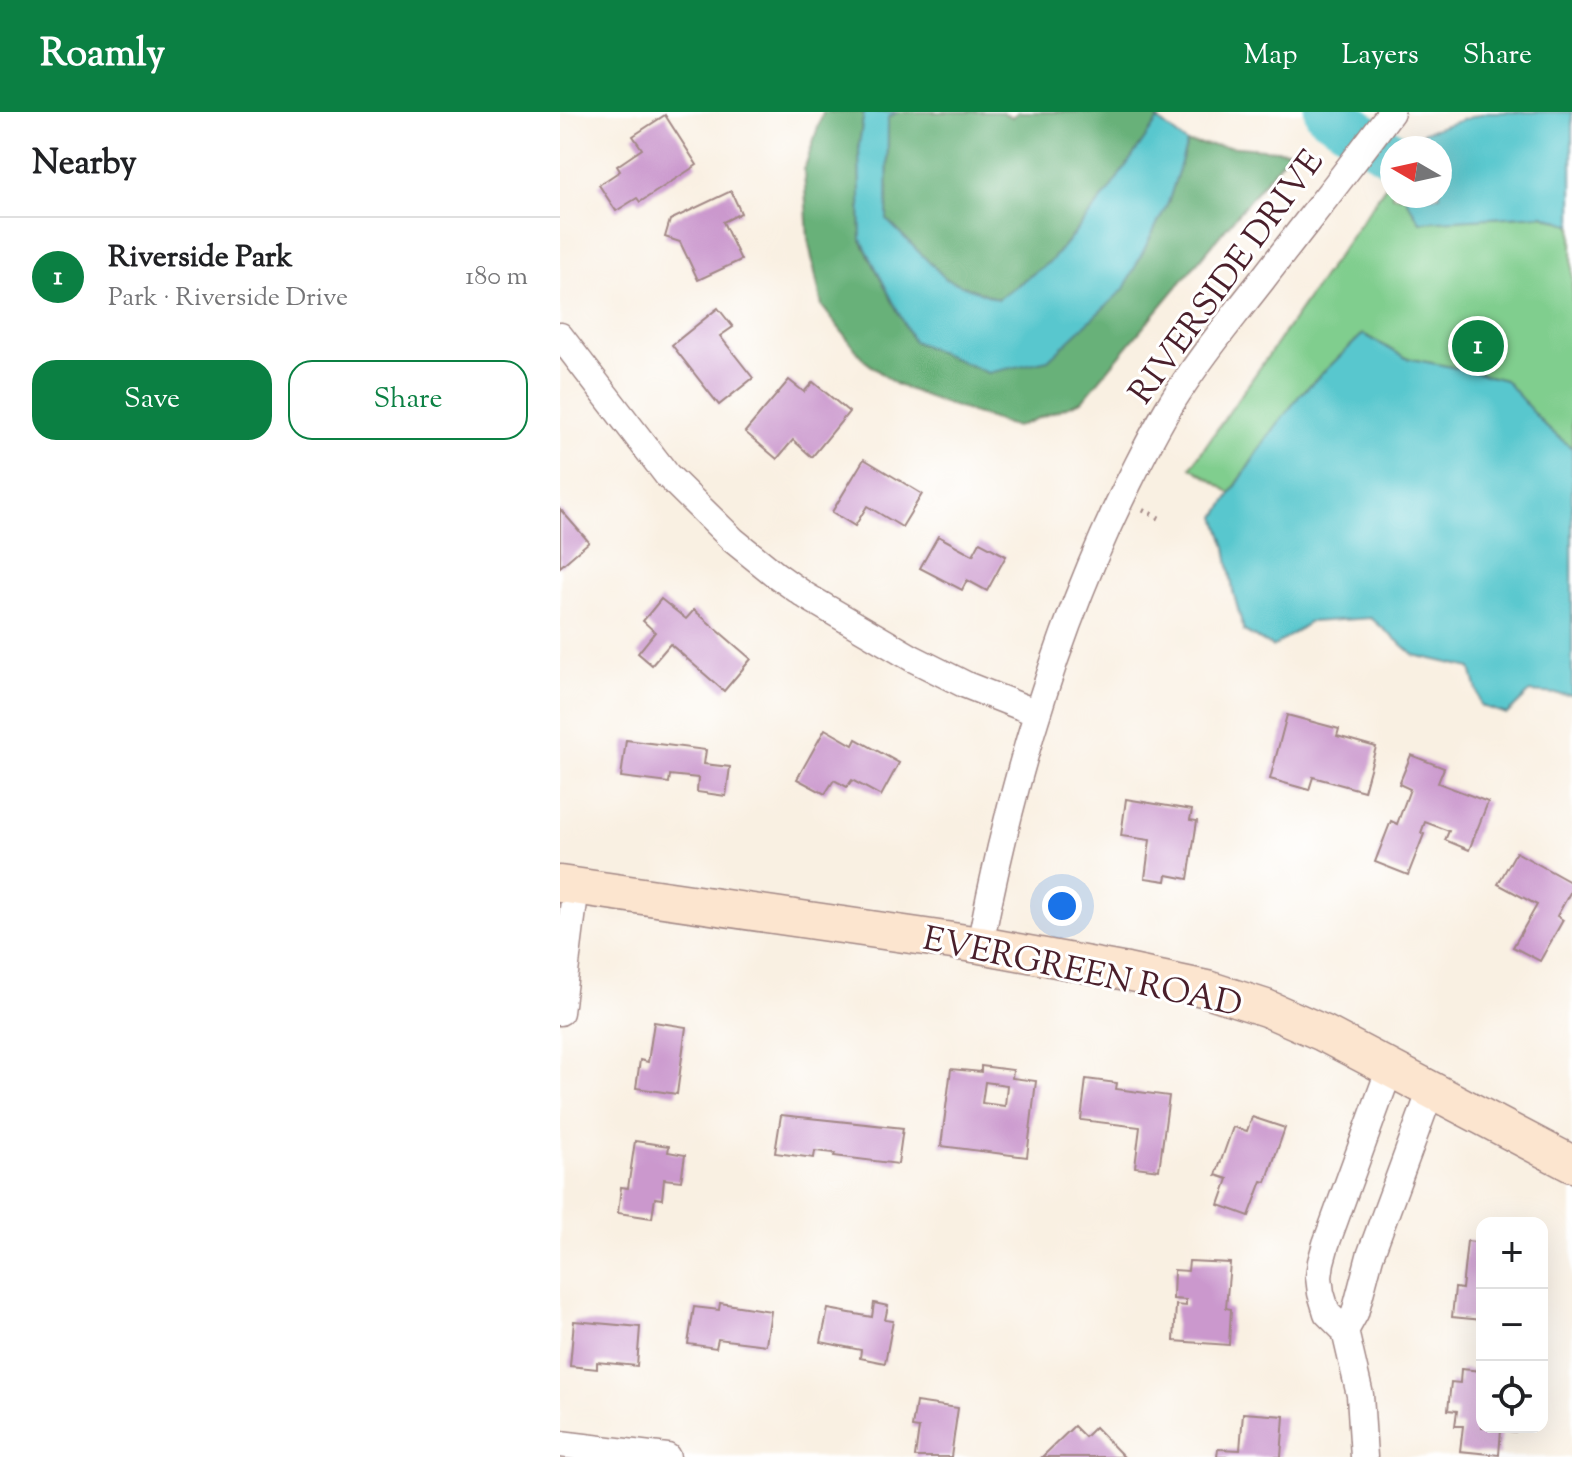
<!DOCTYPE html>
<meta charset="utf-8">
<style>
body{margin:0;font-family:"Sorts Mill Goudy",serif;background:#f6f6f6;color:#202124}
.controls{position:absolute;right:24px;bottom:24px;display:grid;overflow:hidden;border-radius:16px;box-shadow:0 8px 32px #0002}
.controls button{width:72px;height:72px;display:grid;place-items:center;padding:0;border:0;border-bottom:2px solid #e0e0e0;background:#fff;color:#202124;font:40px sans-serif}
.compass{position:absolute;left:820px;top:24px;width:72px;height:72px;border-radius:50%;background:#fff;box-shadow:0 8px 32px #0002;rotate:279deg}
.you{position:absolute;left:502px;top:794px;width:28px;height:28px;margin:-20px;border:6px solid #fff;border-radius:50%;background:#1a73e8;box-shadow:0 0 0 12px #1a73e833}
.badge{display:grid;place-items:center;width:52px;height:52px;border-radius:50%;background:#0b8043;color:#fff;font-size:26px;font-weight:700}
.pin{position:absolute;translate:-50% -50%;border:4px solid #fff;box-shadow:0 2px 8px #0006}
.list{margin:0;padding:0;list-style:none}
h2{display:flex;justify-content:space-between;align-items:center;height:104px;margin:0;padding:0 32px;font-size:34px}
h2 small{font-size:26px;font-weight:400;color:#757577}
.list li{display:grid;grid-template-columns:52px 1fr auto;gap:24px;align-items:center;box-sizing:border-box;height:120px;padding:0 32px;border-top:2px solid #e0e0e0}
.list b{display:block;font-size:30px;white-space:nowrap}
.list p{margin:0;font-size:26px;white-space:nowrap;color:#757577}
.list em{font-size:26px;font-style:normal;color:#757577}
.actions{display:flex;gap:16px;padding:24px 32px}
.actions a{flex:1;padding:18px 0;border:2px solid #0b8043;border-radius:24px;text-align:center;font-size:28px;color:#0b8043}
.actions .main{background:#0b8043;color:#fff}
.icon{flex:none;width:44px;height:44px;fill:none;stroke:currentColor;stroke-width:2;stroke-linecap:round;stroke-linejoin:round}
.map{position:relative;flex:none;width:1012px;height:1345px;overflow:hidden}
header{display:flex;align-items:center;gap:48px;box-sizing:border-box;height:112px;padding:0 40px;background:#0b8043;color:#fff}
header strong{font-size:38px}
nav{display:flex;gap:44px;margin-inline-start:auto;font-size:28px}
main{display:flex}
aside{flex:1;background:#fff}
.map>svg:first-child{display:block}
</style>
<header>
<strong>Roamly</strong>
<nav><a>Map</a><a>Layers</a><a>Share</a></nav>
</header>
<main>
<aside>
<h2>Nearby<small></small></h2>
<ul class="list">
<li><span class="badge">1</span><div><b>Riverside Park</b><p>Park · Riverside Drive</p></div><em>180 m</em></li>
</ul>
<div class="actions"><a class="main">Save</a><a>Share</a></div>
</aside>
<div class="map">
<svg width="1012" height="1345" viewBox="0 0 1012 1345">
<rect width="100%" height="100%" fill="#fff"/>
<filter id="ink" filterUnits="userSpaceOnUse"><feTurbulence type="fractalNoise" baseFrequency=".0125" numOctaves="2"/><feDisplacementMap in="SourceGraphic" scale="16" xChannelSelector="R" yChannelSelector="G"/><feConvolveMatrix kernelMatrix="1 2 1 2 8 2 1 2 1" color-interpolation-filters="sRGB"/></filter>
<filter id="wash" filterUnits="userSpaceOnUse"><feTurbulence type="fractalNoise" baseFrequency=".006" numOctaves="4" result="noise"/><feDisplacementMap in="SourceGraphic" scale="32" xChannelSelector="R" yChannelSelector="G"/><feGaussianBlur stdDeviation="1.8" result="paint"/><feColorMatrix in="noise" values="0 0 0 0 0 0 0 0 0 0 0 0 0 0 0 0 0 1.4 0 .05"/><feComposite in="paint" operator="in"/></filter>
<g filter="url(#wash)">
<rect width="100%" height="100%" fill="#f9f0e2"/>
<!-- green -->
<polygon fill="#80ce8e" stroke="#65765c" stroke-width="2" points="832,65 832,84 844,84 860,109 983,103 1012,113 1012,336 986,315 944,268 897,256 846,246 803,222 740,283 705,329 671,381 631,355"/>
<!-- forest -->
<g fill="#68b179" stroke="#596852" stroke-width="2">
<polygon points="263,0 304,0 299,33 301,128 353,229 428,261 608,91 627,31 730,39 522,289 456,315 381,290 335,272 304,248 262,194 248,127 244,58"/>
<polygon points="338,0 442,0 452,5 458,0 601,0 598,8 545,84 492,148 438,187 386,167 327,108 328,5"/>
</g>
<!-- water -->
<g fill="#59c7ce" stroke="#52737c" stroke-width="2">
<polygon points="304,0 338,0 328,5 327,108 386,167 438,187 492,148 545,84 598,8 627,31 608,91 564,177 488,248 428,261 353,229 301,127 299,33"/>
<polygon points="927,0 1012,0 1012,113 983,103 860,110 844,84 880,84 880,36 852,36 864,20"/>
<polygon points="803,222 846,246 897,256 945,268 986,315 1012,336 1012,583 970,580 947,602 921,594 911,556 854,543 811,506 750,510 713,535 684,519 673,479 666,435 656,405 705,329 740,283"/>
</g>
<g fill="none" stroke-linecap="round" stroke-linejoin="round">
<!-- river -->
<polyline stroke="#59c7ce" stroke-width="46" points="767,0 832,42"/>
</g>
<g id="blocks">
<!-- building -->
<g fill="#cb98cd" fill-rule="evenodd">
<polygon points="105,3 137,53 80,90 77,86 56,99 39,73 60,59 57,54 82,37 73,24"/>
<polygon points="171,79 181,101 163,110 181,148 138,168 120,130 105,125 110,108"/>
<polygon points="158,196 173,215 160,224 193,266 159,293 112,233"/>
<polygon points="229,268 244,280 253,270 289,300 252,345 233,328 217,347 185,320"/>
<polygon points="304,347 362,382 342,415 307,394 295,414 272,400"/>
<polygon points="0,397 29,430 0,455"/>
<polygon points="378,424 413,443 420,430 446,444 427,479 407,468 402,478 360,456"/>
<polygon points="101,487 126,507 134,498 191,547 164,579 110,532 92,553 78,541 95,520 83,509"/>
<polygon points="727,603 779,617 777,624 816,635 804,679 753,665 749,678 710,667"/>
<polygon points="265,617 293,633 296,627 339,651 321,684 292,668 287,675 274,668 265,682 237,667"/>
<polygon points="66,628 146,638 144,652 170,655 166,684 137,680 138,666 110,663 109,671 61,665"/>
<polygon points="851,643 884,656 878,671 928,690 909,738 885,728 889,719 865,710 861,721 864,722 848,763 815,750 831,709 837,712 850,677 839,672"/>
<polygon points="566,687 632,698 630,708 637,709 628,767 607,763 606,769 585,766 590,728 561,724"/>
<polygon points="956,740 1012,771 1012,777 997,804 1003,808 980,849 953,835 977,793 938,772"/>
<polygon points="94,910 126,915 117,982 76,976 80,948 88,950"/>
<path d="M421,954l32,4 -1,8 24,3 -9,76 -86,-11 10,-77 30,3zM425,970l22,3 -2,21 -23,-3z"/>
<polygon points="526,967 557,971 556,977 609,984 599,1058 575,1055 580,1015 521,1008"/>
<polygon points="221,1003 343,1016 338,1052 274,1044 275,1041 255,1039 254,1046 215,1041"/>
<polygon points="692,1005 725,1016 706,1070 702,1069 689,1104 659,1093 668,1067 656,1063 673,1015 687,1019"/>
<polygon points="75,1029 109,1034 108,1040 125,1043 121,1069 104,1067 102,1087 95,1086 92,1106 58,1101 61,1075 68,1076"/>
<polygon points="907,1129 922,1131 922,1208 892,1205 895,1176 902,1177"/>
<polygon points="629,1149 670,1151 666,1196 671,1197 669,1233 614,1229 616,1193 626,1194 626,1188 613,1187 614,1158 628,1159"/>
<polygon points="160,1191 211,1199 206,1233 158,1227 156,1236 128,1232 134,1195 159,1198"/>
<polygon points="314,1191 328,1194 325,1208 333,1209 325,1251 300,1246 301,1238 261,1230 268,1197 312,1205"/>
<polygon points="14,1209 80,1215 77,1254 37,1250 37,1257 10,1254"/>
<polygon points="901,1257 922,1259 922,1315 956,1315 955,1320 941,1318 939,1343 900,1339 903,1314 895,1314 897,1299 888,1298 891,1270 900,1271"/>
<polygon points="356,1290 398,1296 391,1345 355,1345 359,1316 352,1315"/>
<polygon points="683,1301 724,1304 721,1345 657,1345 658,1337 680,1338"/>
<polygon points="514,1314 525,1325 535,1315 564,1345 482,1345"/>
</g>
</g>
</g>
<g filter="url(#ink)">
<use href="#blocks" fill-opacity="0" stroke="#a28886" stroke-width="2"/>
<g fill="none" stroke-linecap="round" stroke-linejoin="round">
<defs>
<g id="street">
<polyline points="0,224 107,363 173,428 215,462 246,484 352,546 406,573 477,601"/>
<path d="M420,833c30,-157 76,-315 147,-459 16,-32 32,-65 52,-95 25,-39 55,-75 83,-111 43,-56 87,-111 129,-168"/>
<polyline points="0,900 16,774"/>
<polyline points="785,1219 795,1201 810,1144 871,978"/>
<polyline points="0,1332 107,1345"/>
<polyline points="804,1345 800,1283 785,1219 767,1201 761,1181 759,1165 761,1150 766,1132 830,956"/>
</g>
<polyline id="secondary" points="0,772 420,833 567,860 647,877 706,896 763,921 1012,1052"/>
</defs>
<!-- street casing -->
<use href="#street" stroke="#a28886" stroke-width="29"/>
<!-- secondary casing -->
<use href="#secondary" stroke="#a28886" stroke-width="39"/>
<!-- path -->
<polyline stroke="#a28886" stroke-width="5" stroke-dasharray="2 6" stroke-linecap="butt" points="583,398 601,407"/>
<!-- street -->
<use href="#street" stroke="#fff" stroke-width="26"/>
<!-- secondary -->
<use href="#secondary" stroke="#fce5cf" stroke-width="36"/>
</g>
</g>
<g text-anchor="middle" stroke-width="6" stroke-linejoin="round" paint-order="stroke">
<!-- street labels -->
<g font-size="34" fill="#4a1f2b" stroke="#fff">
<text transform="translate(665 164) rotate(-54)" y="12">RIVERSIDE DRIVE</text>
<text transform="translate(523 858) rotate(12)" y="12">EVERGREEN ROAD</text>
</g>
</g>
</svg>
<div class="controls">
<button>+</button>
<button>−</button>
<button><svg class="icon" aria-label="locate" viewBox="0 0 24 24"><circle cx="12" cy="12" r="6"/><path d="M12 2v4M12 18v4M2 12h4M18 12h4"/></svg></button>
</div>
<svg class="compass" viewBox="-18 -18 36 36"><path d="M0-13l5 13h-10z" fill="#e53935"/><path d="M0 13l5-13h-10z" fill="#757577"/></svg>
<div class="you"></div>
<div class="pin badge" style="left:918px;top:234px">1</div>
</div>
</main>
